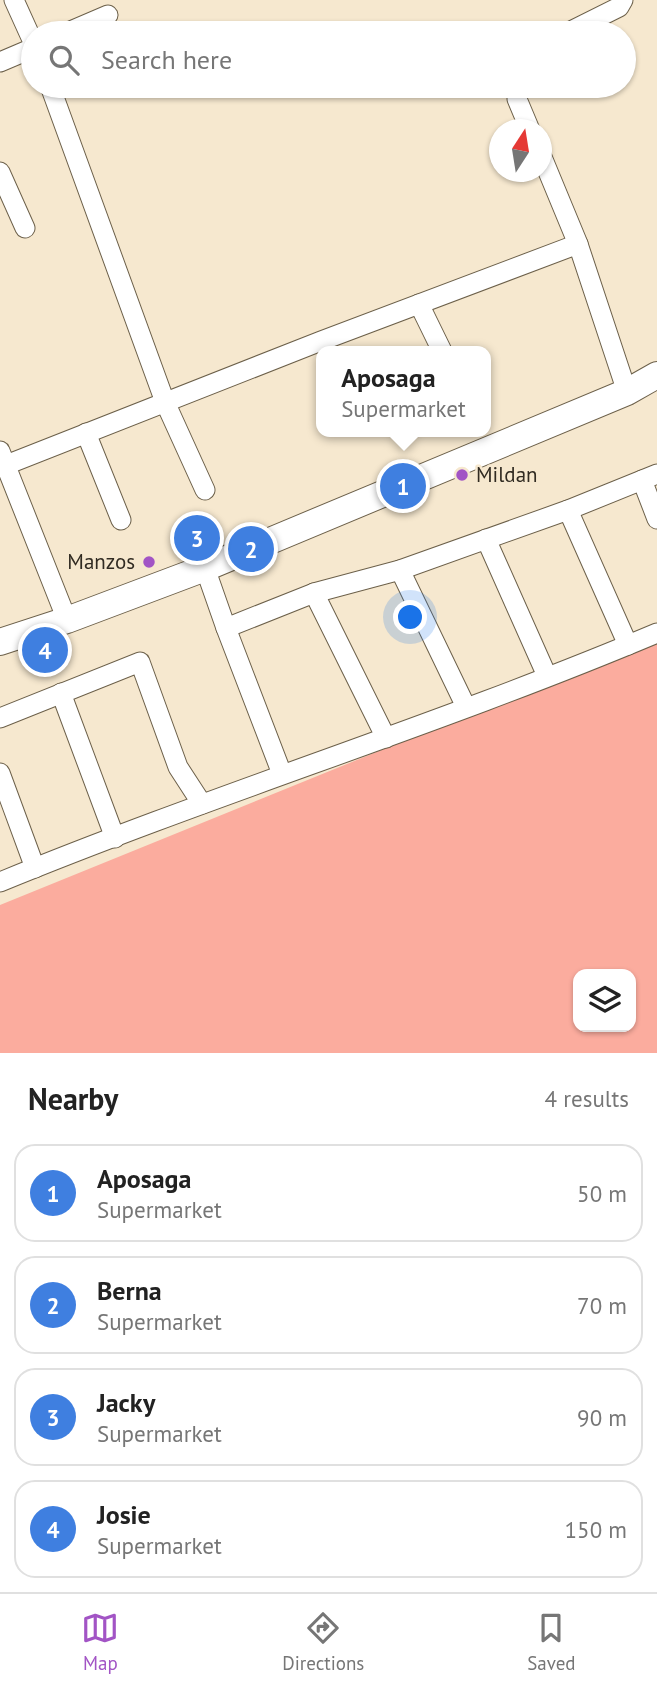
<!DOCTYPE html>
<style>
body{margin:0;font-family:"PT Sans",sans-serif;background:#f2f2f2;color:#222}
.controls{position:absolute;right:21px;bottom:21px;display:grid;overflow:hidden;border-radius:14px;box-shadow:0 2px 5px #0004}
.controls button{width:63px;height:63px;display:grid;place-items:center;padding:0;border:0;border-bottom:2px solid #e0e0e0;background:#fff;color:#222;font:35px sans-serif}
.compass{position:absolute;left:489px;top:119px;width:63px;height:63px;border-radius:50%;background:#fff;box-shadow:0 2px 5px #0004;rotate:12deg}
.you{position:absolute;left:411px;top:618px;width:24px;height:24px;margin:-18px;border:5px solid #fff;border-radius:50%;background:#1a73e8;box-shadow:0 0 0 10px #1a73e833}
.badge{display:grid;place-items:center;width:46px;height:46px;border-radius:50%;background:#a254c5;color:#fff;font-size:23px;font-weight:700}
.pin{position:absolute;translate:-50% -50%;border:4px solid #fff;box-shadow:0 2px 7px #0006}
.popup{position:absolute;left:316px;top:346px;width:175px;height:91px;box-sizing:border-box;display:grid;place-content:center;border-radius:14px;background:#fff;filter:drop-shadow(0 2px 5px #0005);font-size:23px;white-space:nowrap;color:#767676}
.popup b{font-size:26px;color:#222}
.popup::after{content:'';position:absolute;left:50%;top:100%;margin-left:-14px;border:14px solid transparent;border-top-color:#fff}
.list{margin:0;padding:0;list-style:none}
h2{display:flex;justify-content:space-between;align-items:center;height:91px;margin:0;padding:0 28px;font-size:30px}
h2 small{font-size:23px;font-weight:400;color:#767676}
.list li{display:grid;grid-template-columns:46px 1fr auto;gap:21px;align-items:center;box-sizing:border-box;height:98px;margin:0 14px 14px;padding:0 14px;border:2px solid #e0e0e0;border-radius:21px}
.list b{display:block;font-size:26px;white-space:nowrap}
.list p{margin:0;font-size:23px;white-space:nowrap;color:#767676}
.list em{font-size:23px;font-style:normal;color:#767676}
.icon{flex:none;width:38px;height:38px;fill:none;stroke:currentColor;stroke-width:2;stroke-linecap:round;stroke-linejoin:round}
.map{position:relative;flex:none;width:657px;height:1053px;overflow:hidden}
.search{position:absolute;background:#fff;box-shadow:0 2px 5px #0004;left:21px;right:21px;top:21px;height:77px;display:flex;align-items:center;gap:18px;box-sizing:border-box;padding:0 24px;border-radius:38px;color:#767676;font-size:26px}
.sheet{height:539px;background:#fff}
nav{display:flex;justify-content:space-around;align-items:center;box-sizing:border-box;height:98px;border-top:2px solid #e0e0e0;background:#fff;font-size:19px;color:#767676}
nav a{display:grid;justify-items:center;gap:4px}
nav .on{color:#a254c5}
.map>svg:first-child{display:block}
</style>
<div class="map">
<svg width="657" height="1053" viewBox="0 0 657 1053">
<rect width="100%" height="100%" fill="#f6e8cf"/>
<!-- green -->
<path fill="#fbac9e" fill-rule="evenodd" d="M657,638v415h-657v-148zM578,974h53v53h-53z"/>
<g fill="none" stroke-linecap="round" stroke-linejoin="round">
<defs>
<g id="street">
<polyline points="14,0 33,42"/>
<polyline points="66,33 108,15"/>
<polyline points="567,33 619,7 623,0"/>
<polyline points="0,62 33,48"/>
<polyline points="50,86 165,402 205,490"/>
<polyline points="518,86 517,99 530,130"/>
<polyline points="542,157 578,244 627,392"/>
<polyline points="0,172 25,228"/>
<polyline points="419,304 442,351"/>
<polyline points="86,433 121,520"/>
<polyline points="0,451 67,620"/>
<polyline points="6,465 321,341 578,244"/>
<polyline points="642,480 657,519"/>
<polyline points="568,510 628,645"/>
<polyline points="486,539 547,676"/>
<polyline points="205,568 226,628 282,774"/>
<polyline points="400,570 466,707"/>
<polyline points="314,593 386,738"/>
<polyline points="226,628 314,593 400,570 568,510 657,474"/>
<polyline points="61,693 115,838"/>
<polyline points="0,718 140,662 178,767 202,804"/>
<polyline points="0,773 35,868"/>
<path d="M0,882c217,-89 441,-158 657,-249"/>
</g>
<polyline id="secondary" points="0,642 67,620 205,568 627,392 657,375"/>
</defs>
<!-- street casing -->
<use href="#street" stroke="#6c604a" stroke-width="21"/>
<!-- secondary casing -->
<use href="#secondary" stroke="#6c604a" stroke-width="28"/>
<!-- street -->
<use href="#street" stroke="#fff" stroke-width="19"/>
<!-- secondary -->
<use href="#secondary" stroke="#fff" stroke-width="26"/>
</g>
<!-- markers -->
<g fill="#a254c5" stroke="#f6e8cf" stroke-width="2.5">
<circle cx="462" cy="475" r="7"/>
<circle cx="149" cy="562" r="7"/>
</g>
<g text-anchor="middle" stroke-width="5" stroke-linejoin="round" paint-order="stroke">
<!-- poi labels -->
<g font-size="21" fill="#312b22" stroke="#f6e8cf" text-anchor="start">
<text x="476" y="482">Mildan</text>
<text x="135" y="569" text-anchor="end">Manzos</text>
</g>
</g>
</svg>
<div class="controls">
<button><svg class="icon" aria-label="layers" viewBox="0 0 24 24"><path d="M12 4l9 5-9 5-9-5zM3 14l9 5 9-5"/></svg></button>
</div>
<svg class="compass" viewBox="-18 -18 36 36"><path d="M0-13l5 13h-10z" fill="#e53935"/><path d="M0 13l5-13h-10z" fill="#767676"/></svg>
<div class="you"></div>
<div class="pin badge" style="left:403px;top:486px;background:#3f7fe0">1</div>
<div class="popup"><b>Aposaga</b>Supermarket</div>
<div class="pin badge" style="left:251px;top:549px;background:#3f7fe0">2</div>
<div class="pin badge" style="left:197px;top:538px;background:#3f7fe0">3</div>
<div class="pin badge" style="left:45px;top:650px;background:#3f7fe0">4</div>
<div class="search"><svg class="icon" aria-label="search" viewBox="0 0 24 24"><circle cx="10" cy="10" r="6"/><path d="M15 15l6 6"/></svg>Search here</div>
</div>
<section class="sheet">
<h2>Nearby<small>4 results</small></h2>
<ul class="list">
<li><span class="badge" style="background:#3f7fe0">1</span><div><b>Aposaga</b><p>Supermarket</p></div><em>50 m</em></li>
<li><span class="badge" style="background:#3f7fe0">2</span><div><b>Berna</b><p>Supermarket</p></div><em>70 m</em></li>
<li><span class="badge" style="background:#3f7fe0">3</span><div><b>Jacky</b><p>Supermarket</p></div><em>90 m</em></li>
<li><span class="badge" style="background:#3f7fe0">4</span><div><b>Josie</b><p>Supermarket</p></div><em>150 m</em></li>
</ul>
</section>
<nav>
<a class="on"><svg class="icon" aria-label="map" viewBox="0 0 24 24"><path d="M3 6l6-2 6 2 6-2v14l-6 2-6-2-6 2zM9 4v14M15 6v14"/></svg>Map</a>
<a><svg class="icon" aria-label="directions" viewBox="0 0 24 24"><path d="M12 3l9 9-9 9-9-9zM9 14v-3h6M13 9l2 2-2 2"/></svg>Directions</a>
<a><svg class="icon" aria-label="saved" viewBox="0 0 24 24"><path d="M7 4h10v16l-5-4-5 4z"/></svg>Saved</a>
</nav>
